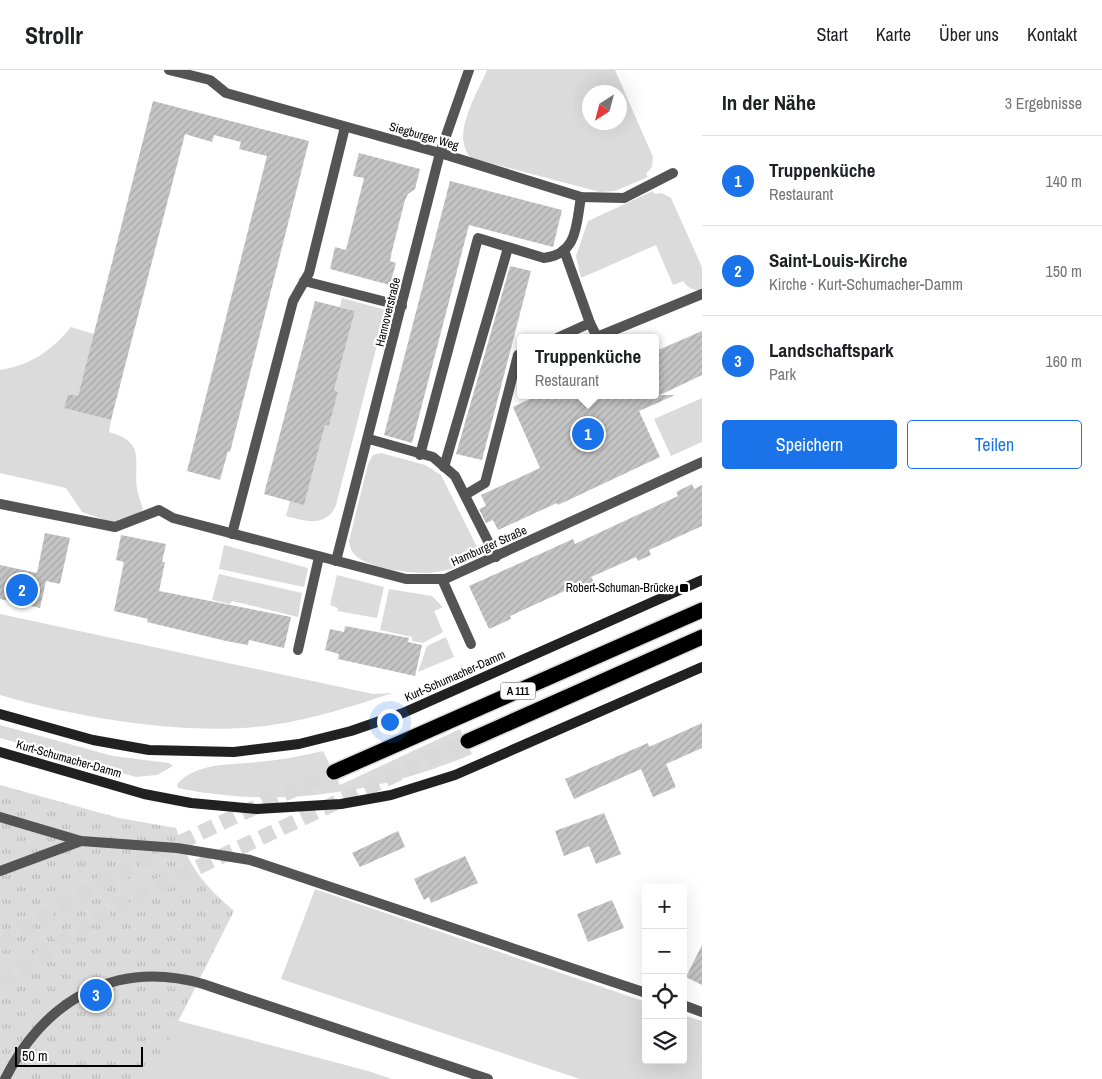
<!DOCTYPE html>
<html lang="de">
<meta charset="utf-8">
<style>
body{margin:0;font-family:"Archivo Narrow",sans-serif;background:#f2f2f2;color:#202124}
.controls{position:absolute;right:15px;bottom:15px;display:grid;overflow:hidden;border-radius:5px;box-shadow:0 5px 20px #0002}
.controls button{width:45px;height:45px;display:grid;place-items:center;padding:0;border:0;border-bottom:1px solid #e0e0e0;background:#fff;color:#202124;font:25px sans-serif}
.compass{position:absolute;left:582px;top:15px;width:45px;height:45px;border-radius:50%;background:#fff;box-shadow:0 5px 20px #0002;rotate:216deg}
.scale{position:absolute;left:15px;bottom:12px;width:128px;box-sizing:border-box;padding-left:5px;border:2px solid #000;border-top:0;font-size:14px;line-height:18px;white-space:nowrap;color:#000;-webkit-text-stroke:4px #fff;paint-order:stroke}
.you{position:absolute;left:389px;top:651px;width:18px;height:18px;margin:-12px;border:4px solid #fff;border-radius:50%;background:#1a73e8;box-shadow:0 0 0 8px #1a73e833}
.badge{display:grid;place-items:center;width:32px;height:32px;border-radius:50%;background:#1a73e8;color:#fff;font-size:16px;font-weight:700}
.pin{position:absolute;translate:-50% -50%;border:2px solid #fff;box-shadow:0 1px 5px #0006}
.popup{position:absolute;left:517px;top:264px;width:142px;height:65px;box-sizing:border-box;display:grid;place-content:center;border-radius:5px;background:#fff;filter:drop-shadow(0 1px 4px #0005);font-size:16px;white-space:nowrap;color:#757577}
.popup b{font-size:19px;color:#202124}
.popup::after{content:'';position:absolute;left:50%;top:100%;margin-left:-10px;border:10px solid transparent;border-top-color:#fff}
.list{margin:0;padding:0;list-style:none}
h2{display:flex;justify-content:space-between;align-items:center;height:65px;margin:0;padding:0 20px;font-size:21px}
h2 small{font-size:16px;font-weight:400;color:#757577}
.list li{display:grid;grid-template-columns:32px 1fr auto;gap:15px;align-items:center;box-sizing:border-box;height:90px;padding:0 20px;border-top:1px solid #e0e0e0}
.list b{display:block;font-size:19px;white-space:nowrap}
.list p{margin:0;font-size:16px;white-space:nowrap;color:#757577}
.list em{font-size:16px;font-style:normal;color:#757577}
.actions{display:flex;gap:10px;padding:15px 20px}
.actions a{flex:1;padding:11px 0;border:1px solid #1a73e8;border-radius:5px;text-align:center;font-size:18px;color:#1a73e8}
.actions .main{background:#1a73e8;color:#fff}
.icon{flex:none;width:28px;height:28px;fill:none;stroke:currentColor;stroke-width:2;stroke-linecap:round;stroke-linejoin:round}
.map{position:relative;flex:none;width:702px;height:1009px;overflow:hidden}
header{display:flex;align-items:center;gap:30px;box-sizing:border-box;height:70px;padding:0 25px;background:#fff;border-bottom:1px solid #e0e0e0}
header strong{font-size:24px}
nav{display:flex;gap:28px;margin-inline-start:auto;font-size:18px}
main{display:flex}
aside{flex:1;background:#fff}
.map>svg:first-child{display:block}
</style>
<header>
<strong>Strollr</strong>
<nav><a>Start</a><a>Karte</a><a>Über uns</a><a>Kontakt</a></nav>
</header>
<main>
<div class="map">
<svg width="702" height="1009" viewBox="0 0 702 1009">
<defs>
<pattern id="park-tufts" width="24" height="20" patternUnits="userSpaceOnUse" patternTransform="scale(1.25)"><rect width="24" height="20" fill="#dbdbdb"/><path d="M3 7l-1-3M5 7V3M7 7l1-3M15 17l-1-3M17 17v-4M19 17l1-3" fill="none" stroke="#bababa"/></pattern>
<pattern id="building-hatch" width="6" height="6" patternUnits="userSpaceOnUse" patternTransform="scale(1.25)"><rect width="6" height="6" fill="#c4c4c4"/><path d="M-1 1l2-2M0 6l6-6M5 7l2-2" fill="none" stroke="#a7a7a7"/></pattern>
</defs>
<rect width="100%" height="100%" fill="#fff"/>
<!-- grass -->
<g fill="#dbdbdb" fill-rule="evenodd">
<path d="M487,0h128l38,87 -1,10 -6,7 2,3 -33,14 -15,1 -129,-34c-21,-23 6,-63 16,-88zM590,22h30v30h-30z"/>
<path d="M653,121l1,3 8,-1 9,5 31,69v22c-8,3 -14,-1 -19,-8l-10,4 -17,-40 -75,33 -5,-22 12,-35z"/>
<path d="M342,228l44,12 -50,195c-9,23 -32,16 -50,11l4,-15 14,3 21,-79 4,1 9,-34 -4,-2 21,-79 -15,-4z"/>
<path d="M71,257l23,7 -16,62 -10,-2 -4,14 47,12 -2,12c38,11 24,28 28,57 1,7 4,13 6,20l-3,4 -24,11 -34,-12 -16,-24 -66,-15v-103c31,-5 51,-19 71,-43z"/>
<polygon points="702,328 702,372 671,386 654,349"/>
<path d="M381,383l44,12 16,10 38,76 -1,5c-13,10 -32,15 -48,17 -17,1 -63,-5 -75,-18 -4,-4 -5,-8 -6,-14l19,-77 5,-9z"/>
<polygon points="224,475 308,498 304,517 219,499"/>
<polygon points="219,504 302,523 298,547 232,531 230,534 212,530"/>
<polygon points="337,505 384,517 377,548 337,541 338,538 330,535"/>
<polygon points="389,519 432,526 443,537 434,541 443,562 423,573 412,571 412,567 380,560"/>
<path d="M0,544l373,80 20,-1c-40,13 -80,26 -121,32 -80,12 -195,-7 -272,-30z"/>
<polygon points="446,567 454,587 418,602 427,576"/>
<polygon points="0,655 113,686 169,693 173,696 157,705 136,707 0,668"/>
<path d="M460,659l12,25c-91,39 -196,55 -294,34l-1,-4c21,-22 53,-19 81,-22 21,-2 44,-6 65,-11l17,34z"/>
<polygon points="315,819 646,932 646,990 683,990 683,945 702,951 702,1009 580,1009 281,909"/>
<polygon points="172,949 368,1001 392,1009 53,1009"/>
</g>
<!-- park -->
<path fill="url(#park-tufts)" d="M0,715l119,33 57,10c13,39 27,56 58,83l-85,168h-149z"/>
<!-- building -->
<g fill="url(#building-hatch)">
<polygon points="153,31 309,71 230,382 228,381 220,410 187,401 267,86 239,79 241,72 214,65 212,72 185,64 111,350 64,338 68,324 78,326"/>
<polygon points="359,83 420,99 415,119 408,124 405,130 392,181 390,191 396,193 390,215 330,199 335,177 346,180 364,108 353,106"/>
<polygon points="450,111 562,140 553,177 469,155 412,373 384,365"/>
<polygon points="510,196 531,201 482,390 456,384"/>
<polygon points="315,231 355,241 334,320 338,322 329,356 325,355 304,435 264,424"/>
<polygon points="702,261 702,305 660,325 675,325 639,341 660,387 558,435 557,433 498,460 493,450 486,453 479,439 486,436 481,425 540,398 513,337 530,329 528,325 656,325 656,281"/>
<polygon points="692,414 694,419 702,415 702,456 649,480 651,485 638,491 636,487 591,507 594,512 572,522 571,518 510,546 511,549 489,559 469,516 573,469 575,474 678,426 676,422"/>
<polygon points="45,463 70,468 60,514 46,511 40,538 0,529 0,495 37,503"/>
<polygon points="121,465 166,474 162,492 165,492 159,521 291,547 284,578 249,570 248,575 226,571 147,552 148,549 114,541 124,492 116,490"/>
<polygon points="345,556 409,568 408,572 422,575 415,606 338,589 339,584 325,580 330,559 344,562"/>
<polygon points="702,653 702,678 666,694 676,717 653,727 641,699 574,729 565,709 648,673 649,677"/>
<polygon points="604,743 621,784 596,794 589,776 564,786 555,761"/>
<polygon points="398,761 405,777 360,797 352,783"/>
<polygon points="465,786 478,813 431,833 429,827 424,830 414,809"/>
<polygon points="612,830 624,858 588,872 577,844"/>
<polygon points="702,875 702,915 686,907"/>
</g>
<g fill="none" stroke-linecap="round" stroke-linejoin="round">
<!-- highway-tunnel -->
<g stroke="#d9d9d9" stroke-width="15" stroke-dasharray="15 8" stroke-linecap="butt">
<path d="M0,875c104,-71 219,-122 334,-173"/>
<polyline points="0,913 119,834 468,671"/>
</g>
<defs>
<g id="highway">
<polyline points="468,671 702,567"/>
<polyline points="334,702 702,540"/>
</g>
</defs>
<!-- highway casing -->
<use href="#highway" stroke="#dbdbdb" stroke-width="18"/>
<!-- lane -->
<g stroke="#545454" stroke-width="10">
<polyline points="169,0 210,10 226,23 440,83 581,127 624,128 673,103"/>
<polyline points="304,211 402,236"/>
<polyline points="590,253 597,267 702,224"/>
<polyline points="557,268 590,253 565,183"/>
<polyline points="369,369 433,387 455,406 496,487"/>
<path d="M420,385l58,-217 66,20c34,-4 32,-33 37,-61"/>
<polyline points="444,397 508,178"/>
<polyline points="465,425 485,413 518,285 520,284"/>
<polyline points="0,434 115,457 159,440 173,448 406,509 445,509 702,392"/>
<polyline points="232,464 293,231 309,203 345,57"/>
<polyline points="336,491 440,83 469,0"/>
<polyline points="442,509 471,574"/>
<polyline points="298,580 319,487"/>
<polyline points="0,747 81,771 177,778 250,790 646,923"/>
<polyline points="0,801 81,771"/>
<polyline points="683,935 702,942"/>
<path d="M5,1009c40,-79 110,-120 198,-95l285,95"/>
</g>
<!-- secondary -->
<g stroke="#212121" stroke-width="10">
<polyline points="0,644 93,670 149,680 234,682 299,674 351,661 403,643 702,510"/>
<polyline points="0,682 144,724 191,733 257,739 341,734 391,725 455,705 702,597"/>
</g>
<!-- highway -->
<use href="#highway" stroke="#000" stroke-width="15"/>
</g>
<!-- markers -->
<rect fill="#000" stroke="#fff" stroke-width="2" x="679" y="513" width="10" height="10" rx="2.5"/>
<g text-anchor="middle" stroke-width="4.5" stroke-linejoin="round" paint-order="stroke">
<!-- shield labels -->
<rect fill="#fff" stroke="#4c4c4c" stroke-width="1" x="500.5" y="612.5" width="35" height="17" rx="4"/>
<g font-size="11" font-weight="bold" fill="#000">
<text x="518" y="625">A 111</text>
</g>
<!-- street labels -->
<g font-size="12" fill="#000" stroke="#fff">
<text transform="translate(424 66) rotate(16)" y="4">Siegburger Weg</text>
<text transform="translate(388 242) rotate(-76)" y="4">Hannoverstraße</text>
<text transform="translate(489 476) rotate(-24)" y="4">Hamburger Straße</text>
<text transform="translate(455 606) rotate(-24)" y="4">Kurt-Schumacher-Damm</text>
<text transform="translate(69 689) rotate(16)" y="4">Kurt-Schumacher-Damm</text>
</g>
<!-- poi labels -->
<g font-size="12" fill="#000" stroke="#fff" text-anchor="end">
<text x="674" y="522">Robert-Schuman-Brücke</text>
</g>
</g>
</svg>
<div class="controls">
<button>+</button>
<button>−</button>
<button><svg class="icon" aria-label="locate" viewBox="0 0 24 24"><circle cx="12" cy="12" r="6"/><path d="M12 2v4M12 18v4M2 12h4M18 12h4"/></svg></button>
<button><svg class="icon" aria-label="layers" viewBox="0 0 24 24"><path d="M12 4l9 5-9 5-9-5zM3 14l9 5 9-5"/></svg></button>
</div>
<svg class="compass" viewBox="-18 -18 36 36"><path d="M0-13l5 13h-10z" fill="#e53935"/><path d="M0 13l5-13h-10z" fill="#757577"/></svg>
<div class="scale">50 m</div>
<div class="you"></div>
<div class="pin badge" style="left:588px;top:364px">1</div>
<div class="popup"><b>Truppenküche</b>Restaurant</div>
<div class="pin badge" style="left:22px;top:520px">2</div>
<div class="pin badge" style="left:96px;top:925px">3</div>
</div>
<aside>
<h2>In der Nähe<small>3 Ergebnisse</small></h2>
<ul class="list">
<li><span class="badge">1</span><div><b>Truppenküche</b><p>Restaurant</p></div><em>140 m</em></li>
<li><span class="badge">2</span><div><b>Saint-Louis-Kirche</b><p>Kirche · Kurt-Schumacher-Damm</p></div><em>150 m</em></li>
<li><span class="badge">3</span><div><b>Landschaftspark</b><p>Park</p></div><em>160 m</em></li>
</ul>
<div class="actions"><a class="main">Speichern</a><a>Teilen</a></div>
</aside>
</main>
